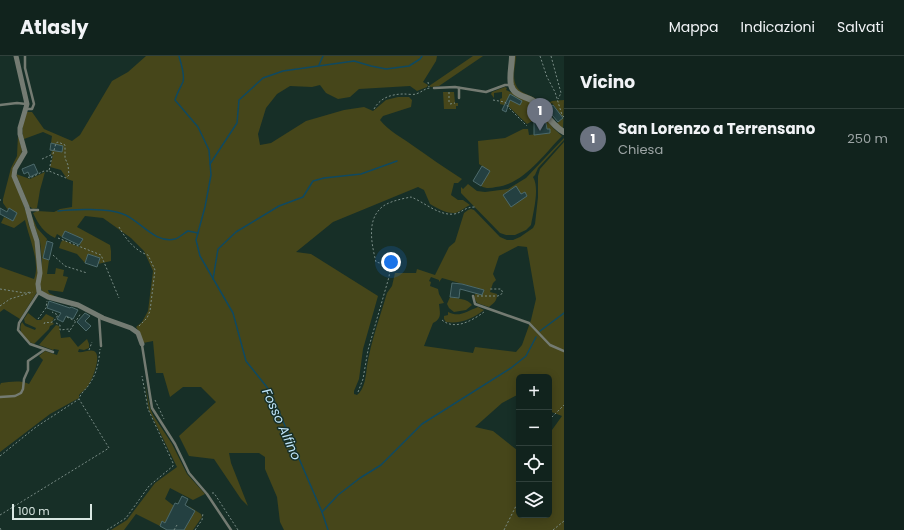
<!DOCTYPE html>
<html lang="it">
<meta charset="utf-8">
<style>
body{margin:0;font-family:Poppins,sans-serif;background:#1e2f2a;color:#f1f3f6}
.controls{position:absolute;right:12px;bottom:12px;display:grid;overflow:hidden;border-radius:6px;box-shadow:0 2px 10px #0003}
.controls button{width:36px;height:36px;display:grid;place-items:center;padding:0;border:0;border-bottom:1px solid #30403b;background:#11231d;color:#f1f3f6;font:20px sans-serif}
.scale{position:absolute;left:12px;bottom:10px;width:80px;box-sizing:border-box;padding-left:4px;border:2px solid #d9e7e2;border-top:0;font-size:11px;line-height:14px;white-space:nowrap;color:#d9e7e2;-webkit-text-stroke:3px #172f27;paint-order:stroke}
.you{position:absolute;left:391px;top:206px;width:14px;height:14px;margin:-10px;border:3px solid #fff;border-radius:50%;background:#1a73e8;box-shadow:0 0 0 6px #1a73e833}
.badge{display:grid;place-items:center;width:26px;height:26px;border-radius:50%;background:#db2777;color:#fff;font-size:13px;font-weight:700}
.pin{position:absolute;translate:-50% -33px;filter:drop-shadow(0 1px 2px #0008)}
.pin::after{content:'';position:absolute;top:21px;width:14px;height:12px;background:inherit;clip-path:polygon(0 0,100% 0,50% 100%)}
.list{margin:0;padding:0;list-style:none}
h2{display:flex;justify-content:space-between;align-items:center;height:52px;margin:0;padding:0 16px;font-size:17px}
h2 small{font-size:13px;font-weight:400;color:#9ca4a4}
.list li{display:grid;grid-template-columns:26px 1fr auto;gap:12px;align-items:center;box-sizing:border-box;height:60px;padding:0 16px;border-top:1px solid #30403b}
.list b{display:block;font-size:15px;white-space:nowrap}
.list p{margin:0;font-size:13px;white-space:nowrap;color:#9ca4a4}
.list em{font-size:13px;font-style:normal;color:#9ca4a4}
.icon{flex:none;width:22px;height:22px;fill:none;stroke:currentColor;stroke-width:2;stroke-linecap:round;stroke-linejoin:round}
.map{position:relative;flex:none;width:564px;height:474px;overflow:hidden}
header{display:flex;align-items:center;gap:24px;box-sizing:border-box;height:56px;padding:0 20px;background:#11231d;border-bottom:1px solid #30403b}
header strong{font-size:19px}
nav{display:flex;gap:22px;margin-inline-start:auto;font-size:14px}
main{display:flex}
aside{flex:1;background:#11231d}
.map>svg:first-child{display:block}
</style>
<header>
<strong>Atlasly</strong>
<nav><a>Mappa</a><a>Indicazioni</a><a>Salvati</a></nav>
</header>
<main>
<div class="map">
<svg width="564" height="474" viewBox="0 0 564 474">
<rect width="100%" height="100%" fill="#172f27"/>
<!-- green -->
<g fill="#46461a" fill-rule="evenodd">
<path d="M146,0h291l-1,5 -13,21 5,3 -1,2 -10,4 -7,-5 -51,3 -9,8 -12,2 -12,-6 -6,-8 -8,2 -22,-1 -13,8 -11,14 -8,26 2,11 11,-2 35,-22 38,-11 20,-3 9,4 13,-11 12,-3h11l3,3 -1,7 -28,9 -3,4c9,11 21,17 32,25 17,12 33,23 50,34l-4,4h-4l-3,12 7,5h5l7,5c-5,2 -10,7 -15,8 -8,1 -18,-5 -25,-9l-6,-14 -6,-3 -85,35 -37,30 15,2 67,42 -15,53 -4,30 -5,12v3l3,1c8,-6 9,-20 10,-29 4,-25 13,-49 20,-73l5,-7 3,-13h21l1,-4 18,6 14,-28 6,-5 9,-29 4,-3 3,-1 3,1 26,27 7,3h6l7,-3 13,-9 2,-4 3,-27v-21l2,-7 24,-27v388h-280l-4,-8 -3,-25 -12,-28v-12l-6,-4h-30l2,10 17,43 -7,-7 -27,-40 -25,-3 -10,-20 37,-34 -15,-15h-18l-13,10 -7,-24h-7l-3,-32 -10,2 -3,-10 -4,-6 6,-5 6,-11 5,-40 -9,-20 -13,-13 -28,-20 -18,-2 -8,11 33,18 1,6v10l-13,3 2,-6 -12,-4 -3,9 -8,-9 -18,-6 2,-6 2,-2 16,7 3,-8 -16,-8 -4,6 -5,-3 -2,4c-12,-6 -16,-13 -22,-25l4,-2 17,1 6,-3 12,-2 1,-26 -6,-2 -6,-9 -11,-3 3,-11 -2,-2 1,-3 -2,-1 2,-14 -9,-4 -19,7c-4,-10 0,-18 3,-27h5l12,17 28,12 8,-6 32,-54 16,-9zM518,190l9,1 9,52 -5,21 -9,25 -6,7 -41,-5 -2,6 -49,-7 9,-23c9,-4 7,-10 6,-19l5,-1 -5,-9 -1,-5 -8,-3 1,-4 -2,-1 2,-4 8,3v2l3,-4 35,10 -3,9 3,6 12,4c5,-4 8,-6 8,-13l-7,-2 3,-9 3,-3 -3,-6 6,-18zM519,321h30v34l13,5 -10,14 -2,22 -1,1v62h-30v-65h-2l-24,-19 -18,-4 27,-24 17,-9z"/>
<polygon points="473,0 483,0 439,30 431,31 429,30"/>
<path d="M514,0h2c-1,15 -7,31 10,38 8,3 13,6 18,12l8,-5 12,-1 -1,29 -7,-5 7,-6 -11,-15 -8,5 -25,-16 -6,-6z"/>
<polygon points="505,31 507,32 506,34 531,45 541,55 534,64 527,68 508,50 500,48 500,43 502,42 502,36 494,37 494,42 491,38 492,36"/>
<polygon points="443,36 454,36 455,47 458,47 458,50 456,50 456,53 444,53"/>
<path d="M542,57l11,15 9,8c-18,18 -38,48 -66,51 -5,1 -10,2 -15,-1l1,-20 -3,-2 -1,-23 27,-3 18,-9h5l1,6 20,-2 1,-4h-3l-1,-6 -11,-1z"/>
<path d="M18,79l4,15 -1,6 -7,9 -2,8 14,39 3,14 6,14 3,34 -2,11 1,7 -17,27 -16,-10 -4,3v-45l34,12c7,-16 -6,-44 -9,-59l-11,8 -13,-5 3,-6 9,4 4,-8 -8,-4 -1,1 -5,-7v-4l8,-31 6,-12z"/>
<path d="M564,82v2l-26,28 -3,7 -2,2c7,11 0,36 -2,48l-5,5 -11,5h-9l-6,-2 -39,-40v-6l2,2 5,-5 9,7 8,1 23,-3 18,-11z"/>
<polygon points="45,116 40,134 37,152 33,153 29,150 16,118 30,123"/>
<polygon points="31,158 37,172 47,183 43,202 49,204 47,218 55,218 56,212 64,214 63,220 68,221 63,236 48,234 49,237 63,244 49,240 42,235 40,229 42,205 40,185 30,159"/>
<path d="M450,241c7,1 18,2 22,8l-6,5 -12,2 -5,-4 -2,-4z"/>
<path d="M478,251l6,3c-12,9 -23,14 -38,12l-2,-3v-3l4,-1v-3c12,6 19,-1 30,-5z"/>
<path d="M28,257l9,7h4l5,-6 8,4 -2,4 2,2 -4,2 -1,3 -15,15c-9,-3 -17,-13 -12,-22l3,4 10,4 1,-2 -11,-5 -1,-4z"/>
<path d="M56,269l3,1 2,12 9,-1 8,10 9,-8 2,5v4l-5,2 -5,-1 -1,3c5,1 12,-3 16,-1 8,4 -1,27 -5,33 -2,4 -7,8 -10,11v3l-29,16 -50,38v-67l1,-2c9,-1 19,-3 28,1l14,-24 -4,-4 6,-5 12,4 2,-5 -5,-1 -1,1 -14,-5z"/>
<polygon points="145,327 150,352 153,359 172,388 187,418 205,438 193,444 170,432 165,443 174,450 165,467 162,466 160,470 136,458 124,474 111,474 127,464 155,427 177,411 149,354"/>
<polygon points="189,451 190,451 201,458 202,461 193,474 184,474 195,455"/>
</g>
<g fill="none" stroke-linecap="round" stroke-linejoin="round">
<!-- stream -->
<g stroke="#0f4961" stroke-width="1.5">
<path d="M179,0c2,8 6,18 4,26 -3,6 -6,11 -8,18l23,27 11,23 2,25 -6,32 -9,33 4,16 33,57 13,48 24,30 52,121 6,18"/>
<polyline points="319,9 323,0"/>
<polyline points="210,108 237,67 239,44 263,22 283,15 354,5 371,10 386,13 409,10 420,3 422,0"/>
<path d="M58,155c15,-2 51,-3 65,3 17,6 31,30 52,25 4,-1 9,-6 13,-8l10,2"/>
<polyline points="213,223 218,193 236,176 279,150 303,141 313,125 324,122 361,118 397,105"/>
<polyline points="540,275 564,257"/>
<polyline points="322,456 338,439 360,422 381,409 422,368 511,312 526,300 536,281"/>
</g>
</g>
<!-- building -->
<g fill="#244041" stroke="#4d6a6b">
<polygon points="510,38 522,45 520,49 510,44 506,56 502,54"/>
<polygon points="553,49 563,62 558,66 547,53"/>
<polygon points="534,66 546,67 547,73 550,73 550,77 534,79"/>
<polygon points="51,87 63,90 62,96 50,94"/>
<polygon points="34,108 38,117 30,121 28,116 24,118 22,113"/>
<polygon points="482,110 490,115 481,130 473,125"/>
<polygon points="516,130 521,138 525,136 527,140 511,151 503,139"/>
<polygon points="0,152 7,156 9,152 17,157 13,165 0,158"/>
<polygon points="65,175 83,183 79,189 62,181"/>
<polygon points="47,185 53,187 49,204 43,202"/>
<polygon points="88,198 100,202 97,211 85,207"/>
<polygon points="452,227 462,228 484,234 482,239 460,233 459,242 450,241"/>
<polygon points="49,245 70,252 71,251 78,254 73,263 66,260 63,266 57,263 61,257 47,252"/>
<polygon points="85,257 90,260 85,265 91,270 86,275 77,266"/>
<polygon points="182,440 188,443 185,449 195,455 184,474 167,474 160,470 162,465 165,467 175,447 178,448"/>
</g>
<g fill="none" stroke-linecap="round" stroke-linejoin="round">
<!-- path -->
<g stroke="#798c86" stroke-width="1" stroke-dasharray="2 2" stroke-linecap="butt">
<polyline points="540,0 547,21 555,36 562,59 564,61"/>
<polyline points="551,0 561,37 558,43"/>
<polyline points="428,26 429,31"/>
<polyline points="449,36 449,48"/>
<polyline points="493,44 505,46 509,52 527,70"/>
<polyline points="450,48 455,47"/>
<path d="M374,53c6,-11 17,-15 30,-15 3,0 9,1 12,0 6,-2 9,-6 15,-6"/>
<polyline points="42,103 53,98 56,87 58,86 65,89 65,102 68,109 69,119 66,122 49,115"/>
<polyline points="28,121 30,122 44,115 49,115 52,100"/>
<polyline points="0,144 1,144"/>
<path d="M119,171c6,11 16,24 29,28l7,15 -5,41 -3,7 -9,9"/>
<polyline points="58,182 101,199 119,242"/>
<polyline points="53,199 65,210 87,217"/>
<polyline points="0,233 25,237 31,236"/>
<polyline points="477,240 498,240 503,237 501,233 489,233"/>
<polyline points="0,250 10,243 33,236"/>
<polyline points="67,261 75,265"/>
<polyline points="38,263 46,252 47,245"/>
<path d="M442,264c13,11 31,0 42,-8"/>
<polyline points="56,267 60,269 60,274 69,273 69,276 81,257"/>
<path d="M44,268l1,-2c8,2 9,-1 13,-7l-6,-3"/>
<polyline points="89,294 92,286"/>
<path d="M358,336l5,-13 5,-29 21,-73 1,-8 -3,-4 -11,-3c-4,-16 -9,-39 3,-52 6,-8 22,-11 32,-13 13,5 28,19 43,17 8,-1 10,-7 21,-7"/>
<polyline points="155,344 164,363"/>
<polyline points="549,364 564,349"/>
<path d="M0,400l36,-29 43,-28c2,-7 8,-10 11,-16 7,-10 9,-22 10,-34"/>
<polyline points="212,437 214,437 238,474"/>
<polyline points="0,459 109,392 79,343"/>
<polyline points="0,472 1,474"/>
<polyline points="107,474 126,462 149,430 173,410 173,407 148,353 142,320"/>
<polyline points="174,474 177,469"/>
<polyline points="195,474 202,464 203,457"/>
<polyline points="504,474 519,444"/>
<polyline points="553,474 564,465"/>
</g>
<!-- service -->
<g stroke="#747b72" stroke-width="2.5">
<polyline points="25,0 25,12 34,48 32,53 26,53"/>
<polyline points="434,32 455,31 486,36 505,29 511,29"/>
<polyline points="459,32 459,42"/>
<polyline points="0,49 17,47 26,48"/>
<polyline points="30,154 38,154"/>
<polyline points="39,236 19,267 18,274 30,288 53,296"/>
<polyline points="473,240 475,248 529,267 550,289 564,295"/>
<polyline points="99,260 101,290"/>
<polyline points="142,289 152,352 175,388 189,417 207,438 231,474"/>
<polyline points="0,341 15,340 21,337 23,333 24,323 28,314 28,305 44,294"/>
</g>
<!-- minor -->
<polyline stroke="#747b72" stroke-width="5" points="16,0 27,48 20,72 20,78 25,96 15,113 14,120 27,151 32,170 37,185 40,217 38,228 39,236 48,241 78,249 103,262 131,272 138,277 142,288"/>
<!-- tertiary -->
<path stroke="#747b72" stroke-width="6" d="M512,0c0,9 -3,20 -1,29 3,12 17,11 25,18 10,10 15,22 28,29"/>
</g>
<g text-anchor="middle" stroke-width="3" stroke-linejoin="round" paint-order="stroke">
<!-- water labels -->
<g font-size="13" font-style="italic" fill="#bee3f7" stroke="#172f27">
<text transform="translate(282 368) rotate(66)" y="5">Fosso Alfino</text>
</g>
</g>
</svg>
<div class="controls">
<button>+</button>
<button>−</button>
<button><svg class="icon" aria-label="locate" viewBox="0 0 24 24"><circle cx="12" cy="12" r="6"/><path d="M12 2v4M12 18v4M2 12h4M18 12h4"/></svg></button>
<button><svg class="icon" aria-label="layers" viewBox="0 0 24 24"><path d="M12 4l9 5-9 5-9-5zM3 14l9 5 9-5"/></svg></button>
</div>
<div class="scale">100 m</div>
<div class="you"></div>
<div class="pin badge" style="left:540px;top:75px;background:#6b7280">1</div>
</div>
<aside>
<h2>Vicino<small></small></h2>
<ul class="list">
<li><span class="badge" style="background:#6b7280">1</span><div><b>San Lorenzo a Terrensano</b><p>Chiesa</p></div><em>250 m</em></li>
</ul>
</aside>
</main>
